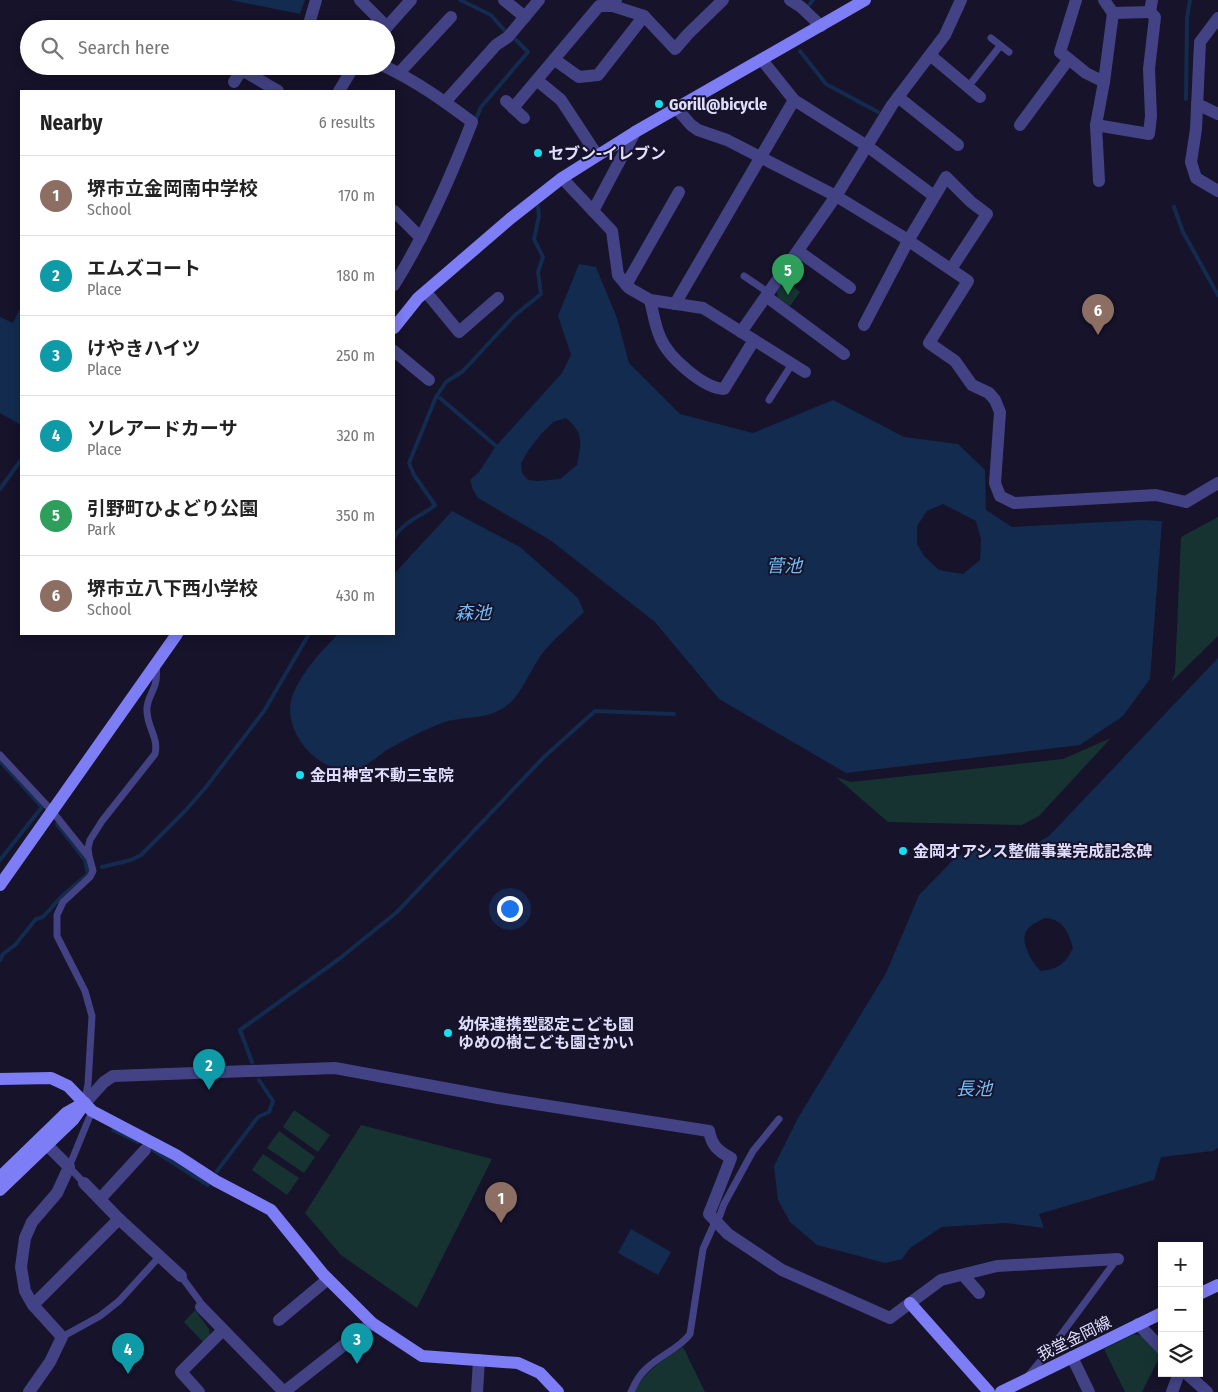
<!DOCTYPE html>
<meta charset="utf-8">
<style>
body{margin:0;font-family:"Fira Sans Condensed","Noto Sans JP",sans-serif;background:#f2f2f2;color:#222}
.controls{position:absolute;right:15px;bottom:15px;display:grid;overflow:hidden;border-radius:0px;box-shadow:0 2px 12px #0003}
.controls button{width:45px;height:45px;display:grid;place-items:center;padding:0;border:0;border-bottom:1px solid #e0e0e0;background:#fff;color:#222;font:25px sans-serif}
.you{position:absolute;left:509px;top:908px;width:18px;height:18px;margin:-12px;border:4px solid #fff;border-radius:50%;background:#1a73e8;box-shadow:0 0 0 8px #1a73e833}
.badge{display:grid;place-items:center;width:32px;height:32px;border-radius:50%;background:#1e777e;color:#fff;font-size:16px;font-weight:700}
.pin{position:absolute;translate:-50% -41px;filter:drop-shadow(0 1px 2px #0008)}
.pin::after{content:'';position:absolute;top:26px;width:18px;height:15px;background:inherit;clip-path:polygon(0 0,100% 0,50% 100%)}
.list{margin:0;padding:0;list-style:none}
h2{display:flex;justify-content:space-between;align-items:center;height:65px;margin:0;padding:0 20px;font-size:21px}
h2 small{font-size:16px;font-weight:400;color:#767676}
.list li{display:grid;grid-template-columns:32px 1fr auto;gap:15px;align-items:center;box-sizing:border-box;height:80px;padding:0 20px;border-top:1px solid #e0e0e0}
.list b{display:block;font-size:19px;white-space:nowrap}
.list p{margin:0;font-size:16px;white-space:nowrap;color:#767676}
.list em{font-size:16px;font-style:normal;color:#767676}
.icon{flex:none;width:28px;height:28px;fill:none;stroke:currentColor;stroke-width:2;stroke-linecap:round;stroke-linejoin:round}
.map{position:relative;flex:none;width:1218px;height:1392px;overflow:hidden}
.search{position:absolute;background:#fff;box-shadow:0 2px 12px #0003;left:20px;top:20px;width:375px;height:55px;display:flex;align-items:center;gap:12px;box-sizing:border-box;padding:0 18px;border-radius:28px;color:#767676;font-size:19px}
.panel{position:absolute;background:#fff;box-shadow:0 2px 12px #0003;left:20px;top:90px;width:375px;height:545px;border-radius:0px}
.map>svg:first-child{display:block}
</style>
<div class="map">
<svg width="1218" height="1392" viewBox="0 0 1218 1392">
<rect width="100%" height="100%" fill="#16132a"/>
<!-- green -->
<g fill="#163332">
<polygon points="785,280 800,292 790,306 778,298 777,292"/>
<polygon points="1218,517 1218,636 1171,682 1175,673 1181,537"/>
<polygon points="1111,738 1039,816 1022,825 888,822 836,777 851,782 1063,759"/>
<polygon points="294,1110 330,1135 318,1152 283,1127"/>
<polygon points="361,1125 492,1159 417,1308 341,1255 305,1213"/>
<polygon points="279,1131 315,1157 304,1173 267,1148"/>
<polygon points="263,1154 299,1178 287,1195 252,1170"/>
<polygon points="195,1310 209,1329 210,1335 203,1342 184,1322"/>
<polygon points="1134,1334 1143,1336 1161,1354 1142,1392 1125,1392 1104,1349"/>
<path d="M683,1347l22,45h-71c14,-24 27,-30 49,-45z"/>
</g>
<!-- water -->
<g fill="#132b4e" fill-rule="evenodd">
<polygon points="230,0 305,0 300,14"/>
<path d="M579,264l17,3 21,51 12,45 51,51 73,19 80,-33 71,37 54,7 27,26 1,40 26,17 130,-7 20,1 -12,158 -27,37 -43,29 -234,28 -127,-74 -64,-77 -105,-82 -72,-42 -5,-8 -3,-10 9,-8 17,-26 66,-73 9,-18 -13,-39zM566,418c19,16 15,25 11,47l-17,14 -23,2 -9,-1 -6,-7 -1,-10 7,-12 13,-17 12,-12zM943,504l33,17 5,18 -1,21 -17,14 -24,-4 -15,-14 -7,-12v-18l10,-15z"/>
<polygon points="19,310 21,312 21,425 0,413 0,317 13,323"/>
<path d="M452,511l68,36 58,51 6,14c-14,14 -32,28 -43,43 -8,12 -22,41 -31,48 -21,18 -41,12 -65,19 -22,8 -41,18 -61,30 -8,6 -20,16 -29,17 -37,7 -76,-40 -62,-75 10,-24 28,-42 45,-60h56v-60z"/>
<path d="M1218,658v490l-5,3 -52,6 -7,23 -115,34 5,14 -38,-5 -64,4 -32,21 -8,11 -17,4 -68,-18 -27,-23 -12,-22 -4,-34 24,-48 88,-145 33,-78 38,-39 28,-9h45l19,-11zM1045,918c18,1 24,15 28,30 -8,16 -14,21 -32,23 -8,-7 -21,-28 -15,-39 3,-7 13,-11 19,-14z"/>
<polygon points="631,1229 671,1252 658,1275 618,1253"/>
</g>
<g fill="none" stroke-linecap="round" stroke-linejoin="round">
<!-- stream -->
<g stroke="#132b4e" stroke-width="4">
<polyline points="460,0 491,15 504,30"/>
<polyline points="809,5 813,0"/>
<polyline points="800,51 826,84 878,112"/>
<polyline points="1186,99 1187,18 1190,0"/>
<polyline points="476,119 481,107 528,52 516,40"/>
<polyline points="1174,207 1183,232 1218,295"/>
<polyline points="440,398 496,446"/>
<polyline points="0,489 21,460"/>
<path d="M394,538c7,-15 28,-22 41,-33l-21,-30 -5,-12 27,-66 10,-15 17,-11 52,-56 26,-21 -3,-22 5,-15 -9,-18 5,-23 -1,-9"/>
<polyline points="0,761 40,805"/>
<polyline points="0,860 42,807"/>
<polyline points="102,867 131,860 141,855 186,810 206,787 264,711 309,634"/>
<polyline points="0,960 3,954 15,945 36,919 43,917 61,897 88,874 85,860 57,824"/>
<polyline points="252,1062 240,1030 339,959 397,912 544,757 595,711 674,714"/>
<polyline points="113,1130 138,1142"/>
<polyline points="153,1150 208,1185"/>
<polyline points="217,1171 258,1117 269,1112 273,1101 259,1080"/>
</g>
<!-- lane -->
<g stroke="#434285" stroke-width="7">
<polyline points="991,38 1009,52"/>
<polyline points="968,87 1000,46"/>
<polyline points="744,276 769,293"/>
<polyline points="769,400 792,364"/>
<polyline points="0,755 52,811 88,856"/>
<path d="M85,1100l3,-16 4,-68 -7,-25 -28,-55v-21l6,-13 27,-25 3,-6 -4,-15 -1,-8 2,-8 12,-19 53,-67c4,-16 -8,-27 -8,-43 -1,-10 5,-17 8,-26 2,-7 2,-13 1,-20"/>
<polyline points="84,1183 69,1167 92,1111"/>
<polyline points="717,1223 724,1204 753,1151 779,1119"/>
<polyline points="181,1276 201,1303 201,1307"/>
<polyline points="62,1337 100,1316 119,1301 160,1256"/>
<polyline points="1028,1376 1052,1347 1117,1259"/>
<path d="M631,1392c4,-9 8,-17 15,-23 14,-14 33,-20 44,-35l13,-85 12,-27"/>
</g>
<!-- street -->
<g stroke="#434285" stroke-width="12">
<polyline points="360,0 387,27"/>
<polyline points="504,0 525,17"/>
<polyline points="790,0 801,7 821,26"/>
<polyline points="1076,0 1060,52 1086,73 1104,82 1096,125 1099,181"/>
<polyline points="1104,0 1113,13 1104,82"/>
<polyline points="613,6 644,16 675,49 688,34 723,0"/>
<polyline points="1113,13 1150,12"/>
<polyline points="1218,18 1200,42 1196,129 1191,162 1196,178 1218,191"/>
<polyline points="312,29 309,24 316,0"/>
<polyline points="385,29 411,0"/>
<polyline points="930,55 980,97"/>
<polyline points="555,60 579,77 598,75 644,16"/>
<polyline points="762,60 794,100 867,146 934,196"/>
<path d="M384,66c32,15 60,35 88,56 -22,57 -46,112 -78,163"/>
<polyline points="242,70 278,91"/>
<polyline points="399,73 451,17"/>
<polyline points="538,81 561,100 597,155"/>
<polyline points="234,82 244,66"/>
<polyline points="339,91 354,66"/>
<polyline points="898,97 958,145"/>
<polyline points="506,101 524,118"/>
<polyline points="445,102 496,45 508,37 539,0"/>
<polyline points="1197,104 1218,114"/>
<polyline points="513,108 599,6 613,6 616,0"/>
<polyline points="677,109 691,125 698,130 727,140 836,196 900,235 968,281 929,343 955,361 972,385 989,393 995,400 1000,412 995,483 1000,496 1014,503 1156,495 1186,502 1218,483"/>
<polyline points="1020,125 1068,60"/>
<polyline points="1096,125 1149,134 1151,116 1149,69 1155,17 1150,12 1152,0"/>
<polyline points="562,178 612,231 618,275 629,288 650,300 703,308 805,372"/>
<polyline points="394,211 421,238"/>
<polyline points="593,211 635,132"/>
<polyline points="798,251 850,288"/>
<polyline points="626,285 679,192"/>
<polyline points="426,292 459,332 498,298"/>
<polyline points="767,297 844,354"/>
<path d="M650,300c3,12 5,26 10,37 8,20 43,51 64,52l30,-49"/>
<polyline points="675,304 794,100"/>
<polyline points="864,325 908,241 946,177 971,202 987,214 951,269"/>
<polyline points="741,332 836,196 892,105 945,35 961,0"/>
<polyline points="394,351 429,380"/>
<path d="M85,1103l19,-21 9,-6 222,-8 163,30 211,33c3,15 9,20 22,27l-22,56 19,20 54,36 108,48 51,-38 56,-14 121,-7"/>
<polyline points="84,1183 119,1219 181,1276"/>
<polyline points="100,1199 145,1150"/>
<polyline points="963,1275 979,1293"/>
<polyline points="33,1305 119,1219"/>
<polyline points="201,1307 284,1392"/>
<polyline points="279,1320 328,1279"/>
<polyline points="1138,1324 1162,1349"/>
<polyline points="1072,1357 1089,1392"/>
<polyline points="1186,1373 1207,1392"/>
<polyline points="29,1392 50,1362 62,1337 33,1305 25,1291 21,1267 25,1238 32,1222 57,1193 69,1167 47,1145"/>
<polyline points="199,1392 181,1372 222,1331"/>
<polyline points="284,1392 372,1323"/>
<polyline points="477,1392 479,1360"/>
<polyline points="1172,1392 1179,1373"/>
</g>
<!-- secondary -->
<g stroke="#7d7df5" stroke-width="12">
<polyline points="394,328 418,298 511,218 562,178 635,132 865,0"/>
<polyline points="0,885 177,634"/>
<polyline points="0,1079 51,1078 68,1086 92,1111 176,1155 216,1181 271,1210 323,1274 372,1323 422,1356 518,1363 540,1373 558,1392"/>
<polyline points="0,1177 66,1113 82,1104"/>
<polyline points="0,1190 73,1120 85,1103"/>
<polyline points="1199,1294 1218,1285"/>
<polyline points="910,1303 989,1392"/>
<polyline points="1001,1392 1162,1313"/>
</g>
</g>
<!-- markers -->
<g fill="#19deee" stroke="#16132a" stroke-width="2">
<circle cx="659" cy="104" r="5"/>
<circle cx="538" cy="153" r="5"/>
<circle cx="300" cy="775" r="5"/>
<circle cx="903" cy="851" r="5"/>
<circle cx="448" cy="1033" r="5"/>
</g>
<g text-anchor="middle" stroke-width="4" stroke-linejoin="round" paint-order="stroke">
<!-- poi labels -->
<g font-size="16" font-weight="bold" fill="#e1defd" stroke="#16132a" text-anchor="start">
<text x="669" y="110">Gorill@bicycle</text>
<text x="548" y="159">セブン-イレブン</text>
<text x="310" y="781">金田神宮不動三宝院</text>
<text x="913" y="857">金岡オアシス整備事業完成記念碑</text>
<text x="458" y="1030">幼保連携型認定こども園<tspan x="458" dy="18">ゆめの樹こども園さかい</tspan></text>
</g>
<!-- street labels -->
<g font-size="16" fill="#e1defd" stroke="#16132a">
<text transform="translate(1074 1338) rotate(-26)" y="6">我堂金岡線</text>
</g>
<!-- water labels -->
<g font-size="18" font-style="italic" fill="#74bdf5" stroke="#16132a">
<text x="784" y="572">菅池</text>
<text x="473" y="619">森池</text>
<text x="974" y="1095">長池</text>
</g>
</g>
</svg>
<div class="controls">
<button>+</button>
<button>−</button>
<button><svg class="icon" aria-label="layers" viewBox="0 0 24 24"><path d="M12 4l9 5-9 5-9-5zM3 14l9 5 9-5"/></svg></button>
</div>
<div class="you"></div>
<div class="pin badge" style="left:501px;top:1223px;background:#8d6e63">1</div>
<div class="pin badge" style="left:209px;top:1090px;background:#0f9aa8">2</div>
<div class="pin badge" style="left:357px;top:1364px;background:#0f9aa8">3</div>
<div class="pin badge" style="left:128px;top:1374px;background:#0f9aa8">4</div>
<div class="pin badge" style="left:788px;top:295px;background:#2e9e5b">5</div>
<div class="pin badge" style="left:1098px;top:335px;background:#8d6e63">6</div>
<div class="search"><svg class="icon" aria-label="search" viewBox="0 0 24 24"><circle cx="10" cy="10" r="6"/><path d="M15 15l6 6"/></svg>Search here</div>
<section class="panel">
<h2>Nearby<small>6 results</small></h2>
<ul class="list">
<li><span class="badge" style="background:#8d6e63">1</span><div><b>堺市立金岡南中学校</b><p>School</p></div><em>170 m</em></li>
<li><span class="badge" style="background:#0f9aa8">2</span><div><b>エムズコート</b><p>Place</p></div><em>180 m</em></li>
<li><span class="badge" style="background:#0f9aa8">3</span><div><b>けやきハイツ</b><p>Place</p></div><em>250 m</em></li>
<li><span class="badge" style="background:#0f9aa8">4</span><div><b>ソレアードカーサ</b><p>Place</p></div><em>320 m</em></li>
<li><span class="badge" style="background:#2e9e5b">5</span><div><b>引野町ひよどり公園</b><p>Park</p></div><em>350 m</em></li>
<li><span class="badge" style="background:#8d6e63">6</span><div><b>堺市立八下西小学校</b><p>School</p></div><em>430 m</em></li>
</ul>
</section>
</div>
